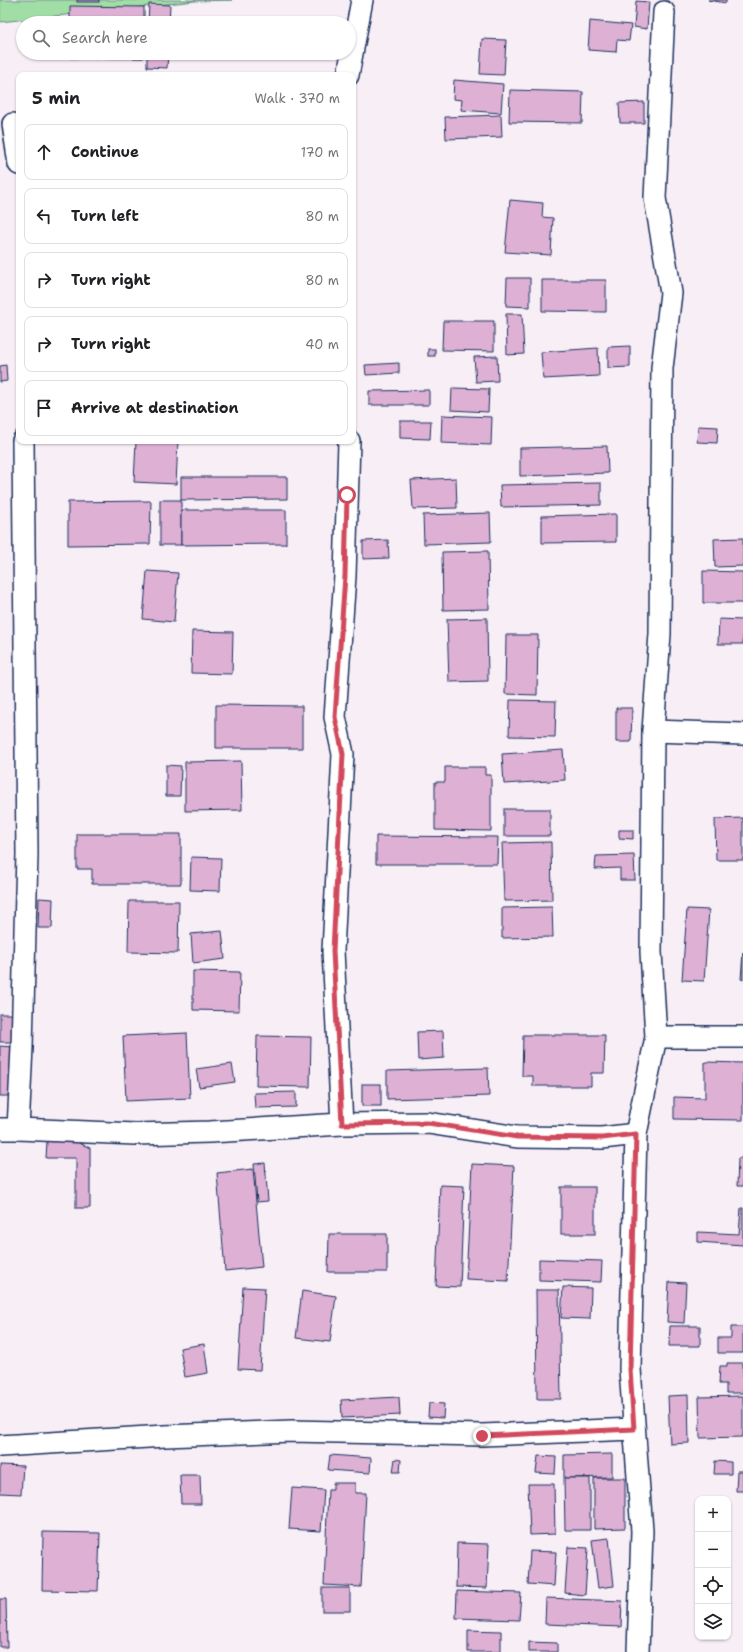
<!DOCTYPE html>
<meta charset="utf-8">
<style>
body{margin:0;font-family:"Shantell Sans",sans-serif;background:#f2f2f2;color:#202124}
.controls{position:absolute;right:12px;bottom:12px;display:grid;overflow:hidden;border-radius:8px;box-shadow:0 1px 3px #0004}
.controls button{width:36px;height:36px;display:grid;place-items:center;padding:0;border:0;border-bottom:1px solid #e0e0e0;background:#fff;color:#202124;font:20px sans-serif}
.stop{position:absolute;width:12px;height:12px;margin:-9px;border:3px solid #d1495b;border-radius:50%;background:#fff}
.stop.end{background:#d1495b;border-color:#fff;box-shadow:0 1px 4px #0008}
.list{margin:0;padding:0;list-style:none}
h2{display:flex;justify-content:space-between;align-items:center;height:52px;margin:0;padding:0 16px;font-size:17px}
h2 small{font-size:13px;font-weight:400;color:#757577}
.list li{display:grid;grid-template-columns:26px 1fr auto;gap:12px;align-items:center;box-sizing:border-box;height:56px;margin:0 8px 8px;padding:0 8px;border:1px solid #e0e0e0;border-radius:8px}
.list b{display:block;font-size:15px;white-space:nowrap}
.list em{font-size:13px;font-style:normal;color:#757577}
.icon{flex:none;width:22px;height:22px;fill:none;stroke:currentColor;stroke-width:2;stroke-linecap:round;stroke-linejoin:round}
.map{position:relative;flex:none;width:743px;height:1652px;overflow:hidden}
.search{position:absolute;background:#fff;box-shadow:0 1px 3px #0004;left:16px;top:16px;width:340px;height:44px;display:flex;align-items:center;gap:10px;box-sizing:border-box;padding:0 14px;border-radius:22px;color:#757577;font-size:15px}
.panel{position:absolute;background:#fff;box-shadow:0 1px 3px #0004;left:16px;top:72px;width:340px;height:372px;border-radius:8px}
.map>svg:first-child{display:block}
</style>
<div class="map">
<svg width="743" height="1652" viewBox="0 0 743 1652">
<rect width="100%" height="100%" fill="#f8eff6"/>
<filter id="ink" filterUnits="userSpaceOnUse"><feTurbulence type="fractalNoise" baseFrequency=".025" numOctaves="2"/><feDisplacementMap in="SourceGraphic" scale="8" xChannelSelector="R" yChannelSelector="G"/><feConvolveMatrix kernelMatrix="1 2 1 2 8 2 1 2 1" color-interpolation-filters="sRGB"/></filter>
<g filter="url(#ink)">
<!-- green -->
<polygon fill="#a1dea5" stroke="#5e8682" points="0,0 232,0 195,1 0,22"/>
<!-- building -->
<g fill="#deb1d4" stroke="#1b2f5e">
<rect x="77" y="0" width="22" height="2"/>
<polygon points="708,0 726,0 726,3"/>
<polygon points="636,1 649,2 647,29 634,27"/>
<polygon points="149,4 170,5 169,23 148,23"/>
<polygon points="70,6 144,7 144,23 70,23"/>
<polygon points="590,21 631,25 629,41 617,40 616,52 588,50"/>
<polygon points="482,39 506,40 504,75 480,74"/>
<rect x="70" y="53" width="73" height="5"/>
<polygon points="147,53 168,53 167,68 147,67"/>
<polygon points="322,74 322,75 301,75"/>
<polygon points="454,80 503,84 501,113 461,110 462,100 453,99"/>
<polygon points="510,90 583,92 582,123 509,122"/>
<polygon points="644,102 644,123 620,123 619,103"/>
<polygon points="501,115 502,137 446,139 445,117"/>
<polygon points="510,200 543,203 542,217 553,218 551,255 505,252"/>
<polygon points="507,278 530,278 530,307 506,306"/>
<polygon points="542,280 606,280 606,312 542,311"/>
<polygon points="506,314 522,314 524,354 507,355"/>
<polygon points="443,321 494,321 494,351 442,350"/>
<polygon points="630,346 630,367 608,368 608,347"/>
<polygon points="598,348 599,376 543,379 541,352"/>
<rect x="428" y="349" width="7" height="7"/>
<polygon points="497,356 498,381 476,382 474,357"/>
<polygon points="399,363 399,373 366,375 365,365"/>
<polygon points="6,365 7,381 0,382 0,366"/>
<polygon points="452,388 489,389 488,412 451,410"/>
<polygon points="429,390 429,405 369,405 369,391"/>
<polygon points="442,415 492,417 491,445 441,443"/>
<polygon points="400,421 431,421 430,439 400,438"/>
<polygon points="698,426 718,427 717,443 697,442"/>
<polygon points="136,441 178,441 176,484 134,482"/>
<polygon points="607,446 608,473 520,476 520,448"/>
<polygon points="181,477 287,477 287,499 181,500"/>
<polygon points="456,478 457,508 413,509 411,480"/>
<polygon points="601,483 601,505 501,507 500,485"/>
<rect x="160" y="500" width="21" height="45"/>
<polygon points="151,501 150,544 68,545 68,502"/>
<polygon points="181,510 286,510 286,544 181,545"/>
<polygon points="490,513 491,542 424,544 423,515"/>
<polygon points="616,514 616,542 542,543 542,516"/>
<polygon points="743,538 743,566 715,567 714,539"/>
<polygon points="388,540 389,558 363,559 363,541"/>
<polygon points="488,551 489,609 443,610 442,552"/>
<polygon points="147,571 178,573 174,622 143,619"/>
<polygon points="703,571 743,572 743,603 703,603"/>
<polygon points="487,618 488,681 449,682 447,619"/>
<polygon points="719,619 743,620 743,644 718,644"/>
<polygon points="192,631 233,632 232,674 191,673"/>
<polygon points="506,635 538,635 537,695 505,694"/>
<polygon points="510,700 556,701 555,737 509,736"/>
<polygon points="216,705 302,706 302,748 216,748"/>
<polygon points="616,708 632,708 631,742 616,742"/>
<polygon points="563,750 565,780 504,784 502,754"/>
<polygon points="241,761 242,810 185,811 185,762"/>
<polygon points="166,765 181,766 180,796 166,796"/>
<polygon points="445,767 485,767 485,775 491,775 491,831 435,830 435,782 445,782"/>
<rect x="504" y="809" width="46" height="27"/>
<polygon points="743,818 743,860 716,860 715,819"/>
<polygon points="619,830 633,830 633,839 619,838"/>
<polygon points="77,834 181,834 181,884 92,884 92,869 77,869"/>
<polygon points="376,836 498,837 497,864 376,864"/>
<polygon points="551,842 552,900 504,901 502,843"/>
<polygon points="634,855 635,880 620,880 620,868 595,869 596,856"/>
<polygon points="191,857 221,858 220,891 190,890"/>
<polygon points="39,898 53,899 52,928 38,928"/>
<polygon points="129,901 179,901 178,953 128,952"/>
<polygon points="552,907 553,937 502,938 502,908"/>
<polygon points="687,909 709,910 704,981 682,980"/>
<polygon points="222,931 225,959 193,963 191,934"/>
<polygon points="743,952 743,980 741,979"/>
<polygon points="193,971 240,972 239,1011 193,1010"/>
<rect x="0" y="1014" width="15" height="28"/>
<polygon points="443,1031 444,1058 418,1060 417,1032"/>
<polygon points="187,1033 190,1098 126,1101 123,1036"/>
<polygon points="523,1035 605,1035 604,1073 591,1073 591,1086 533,1086 533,1076 522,1076"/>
<polygon points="257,1036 311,1037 310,1087 256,1086"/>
<polygon points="0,1046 12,1047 11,1096 0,1096"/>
<polygon points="705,1062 743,1063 743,1120 674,1119 674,1097 705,1098"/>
<polygon points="232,1064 235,1082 199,1087 196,1069"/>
<polygon points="488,1068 489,1096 387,1099 387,1071"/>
<rect x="362" y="1084" width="19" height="22"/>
<polygon points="296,1092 296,1107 255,1108 254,1093"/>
<polygon points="47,1141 75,1141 90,1148 90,1208 76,1208 76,1158 46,1158"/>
<polygon points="738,1158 743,1158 743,1186 737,1186"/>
<polygon points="265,1163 268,1201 257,1202 254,1164"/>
<polygon points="472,1164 514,1166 508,1281 466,1279"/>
<polygon points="253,1169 262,1267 225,1271 217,1173"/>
<polygon points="440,1185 464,1186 460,1287 436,1286"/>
<rect x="561" y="1187" width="34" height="47"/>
<polygon points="741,1208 743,1208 743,1245 698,1242 698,1232 739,1234"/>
<polygon points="329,1234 387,1234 387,1272 328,1272"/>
<polygon points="539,1259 602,1261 601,1282 539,1280"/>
<polygon points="669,1282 686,1283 684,1323 667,1322"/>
<polygon points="243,1287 265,1288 260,1370 238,1369"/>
<polygon points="563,1287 591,1288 590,1319 561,1318"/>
<polygon points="536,1290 559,1290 561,1399 537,1399"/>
<polygon points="302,1291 336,1296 330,1342 296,1338"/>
<polygon points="670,1326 700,1326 700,1346 669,1346"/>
<polygon points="731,1327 743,1327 743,1353 718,1353 718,1338 731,1338"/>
<polygon points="204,1344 208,1373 185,1377 180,1348"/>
<polygon points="727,1363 743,1363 743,1393 726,1393 726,1384 719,1384 720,1366 727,1366"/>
<polygon points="688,1395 689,1443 670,1444 668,1396"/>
<polygon points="743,1396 743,1437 700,1438 699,1397"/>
<polygon points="399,1397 400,1415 342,1418 341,1400"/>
<polygon points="429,1403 444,1404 443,1418 428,1417"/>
<polygon points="612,1454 612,1477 564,1478 564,1455"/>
<polygon points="330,1455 371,1458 370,1473 328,1470"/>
<polygon points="538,1456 556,1457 555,1474 536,1473"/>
<polygon points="395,1459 401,1460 400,1472 393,1472"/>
<polygon points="715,1461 731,1462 731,1474 714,1474"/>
<polygon points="0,1465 23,1466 21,1494 0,1493"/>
<polygon points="737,1471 743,1471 743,1491 736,1491"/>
<polygon points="180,1475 200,1475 201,1504 181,1504"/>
<polygon points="564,1478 590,1478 590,1530 565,1530"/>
<polygon points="594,1478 625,1478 625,1528 594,1529"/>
<polygon points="333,1483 355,1483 355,1493 366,1493 361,1587 324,1585 328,1490 333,1490"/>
<polygon points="528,1484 554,1484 555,1534 530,1535"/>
<polygon points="292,1488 324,1490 321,1531 289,1529"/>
<polygon points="43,1532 100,1533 98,1591 42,1590"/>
<polygon points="609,1538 614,1586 598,1588 592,1540"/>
<polygon points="457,1543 489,1544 487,1588 456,1587"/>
<polygon points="568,1547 588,1548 585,1595 565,1593"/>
<polygon points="530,1551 556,1552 554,1586 528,1584"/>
<rect x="322" y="1588" width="28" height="23"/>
<polygon points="457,1591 521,1593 519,1620 456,1618"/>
<polygon points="546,1598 622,1601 621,1627 545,1624"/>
<polygon points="0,1599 6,1599 7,1647 0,1647"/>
<polygon points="468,1630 501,1631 501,1652 468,1652"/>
<polygon points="529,1642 557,1643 557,1652 529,1652"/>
</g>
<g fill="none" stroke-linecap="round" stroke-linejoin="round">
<defs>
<g id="street">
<polyline points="348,75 362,0"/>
<polyline points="13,124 19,164"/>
<polyline points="653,731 743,734"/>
<polyline points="656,1037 743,1037"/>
<polyline points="342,1124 333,951 343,754 335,717 345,576 349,441"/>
<polyline points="0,1129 18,1129 135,1134 210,1132 342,1124 428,1123 517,1137 602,1138 636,1134"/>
<polyline points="18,1129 22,1047 27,854 23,441"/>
<polyline points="0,1446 165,1436 291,1431 482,1435 634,1429"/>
<polyline points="638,1652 642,1531 630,1369 636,1134 656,1037 651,952 653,731 660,634 662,368 671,293 655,198 664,12"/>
</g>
</defs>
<!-- street casing -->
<use href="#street" stroke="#1b2f5e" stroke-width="24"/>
<!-- street -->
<use href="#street" stroke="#fff" stroke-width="21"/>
</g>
</g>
<g fill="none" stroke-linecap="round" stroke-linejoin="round" filter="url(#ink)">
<!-- route -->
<polyline stroke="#d1495b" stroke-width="5" points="347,495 345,576 335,717 343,754 333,951 342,1124 428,1123 517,1137 602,1138 636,1134 630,1369 634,1429 482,1436"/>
</g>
</svg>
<div class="controls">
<button>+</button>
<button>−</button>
<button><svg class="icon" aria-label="locate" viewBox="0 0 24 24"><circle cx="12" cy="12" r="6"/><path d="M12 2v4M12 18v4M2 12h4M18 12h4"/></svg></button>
<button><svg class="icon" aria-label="layers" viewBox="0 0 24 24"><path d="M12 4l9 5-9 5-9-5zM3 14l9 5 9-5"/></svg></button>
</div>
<div class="stop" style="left:347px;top:495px"></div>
<div class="stop end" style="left:482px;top:1436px"></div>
<div class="search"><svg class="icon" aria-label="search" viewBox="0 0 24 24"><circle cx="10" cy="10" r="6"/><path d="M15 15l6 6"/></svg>Search here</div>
<section class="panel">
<h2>5 min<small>Walk · 370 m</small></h2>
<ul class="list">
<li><svg class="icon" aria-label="ahead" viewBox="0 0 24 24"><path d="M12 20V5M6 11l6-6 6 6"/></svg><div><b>Continue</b></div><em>170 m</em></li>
<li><svg class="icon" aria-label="left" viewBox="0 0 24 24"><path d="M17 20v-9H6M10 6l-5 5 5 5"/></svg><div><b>Turn left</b></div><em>80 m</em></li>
<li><svg class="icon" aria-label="right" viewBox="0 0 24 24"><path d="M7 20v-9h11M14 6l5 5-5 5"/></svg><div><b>Turn right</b></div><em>80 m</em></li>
<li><svg class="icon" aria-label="right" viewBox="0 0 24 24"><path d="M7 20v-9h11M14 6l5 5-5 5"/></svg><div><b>Turn right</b></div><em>40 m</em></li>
<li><svg class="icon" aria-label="arrive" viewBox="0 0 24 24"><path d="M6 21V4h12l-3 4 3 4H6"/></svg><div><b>Arrive at destination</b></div></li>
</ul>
</section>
</div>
